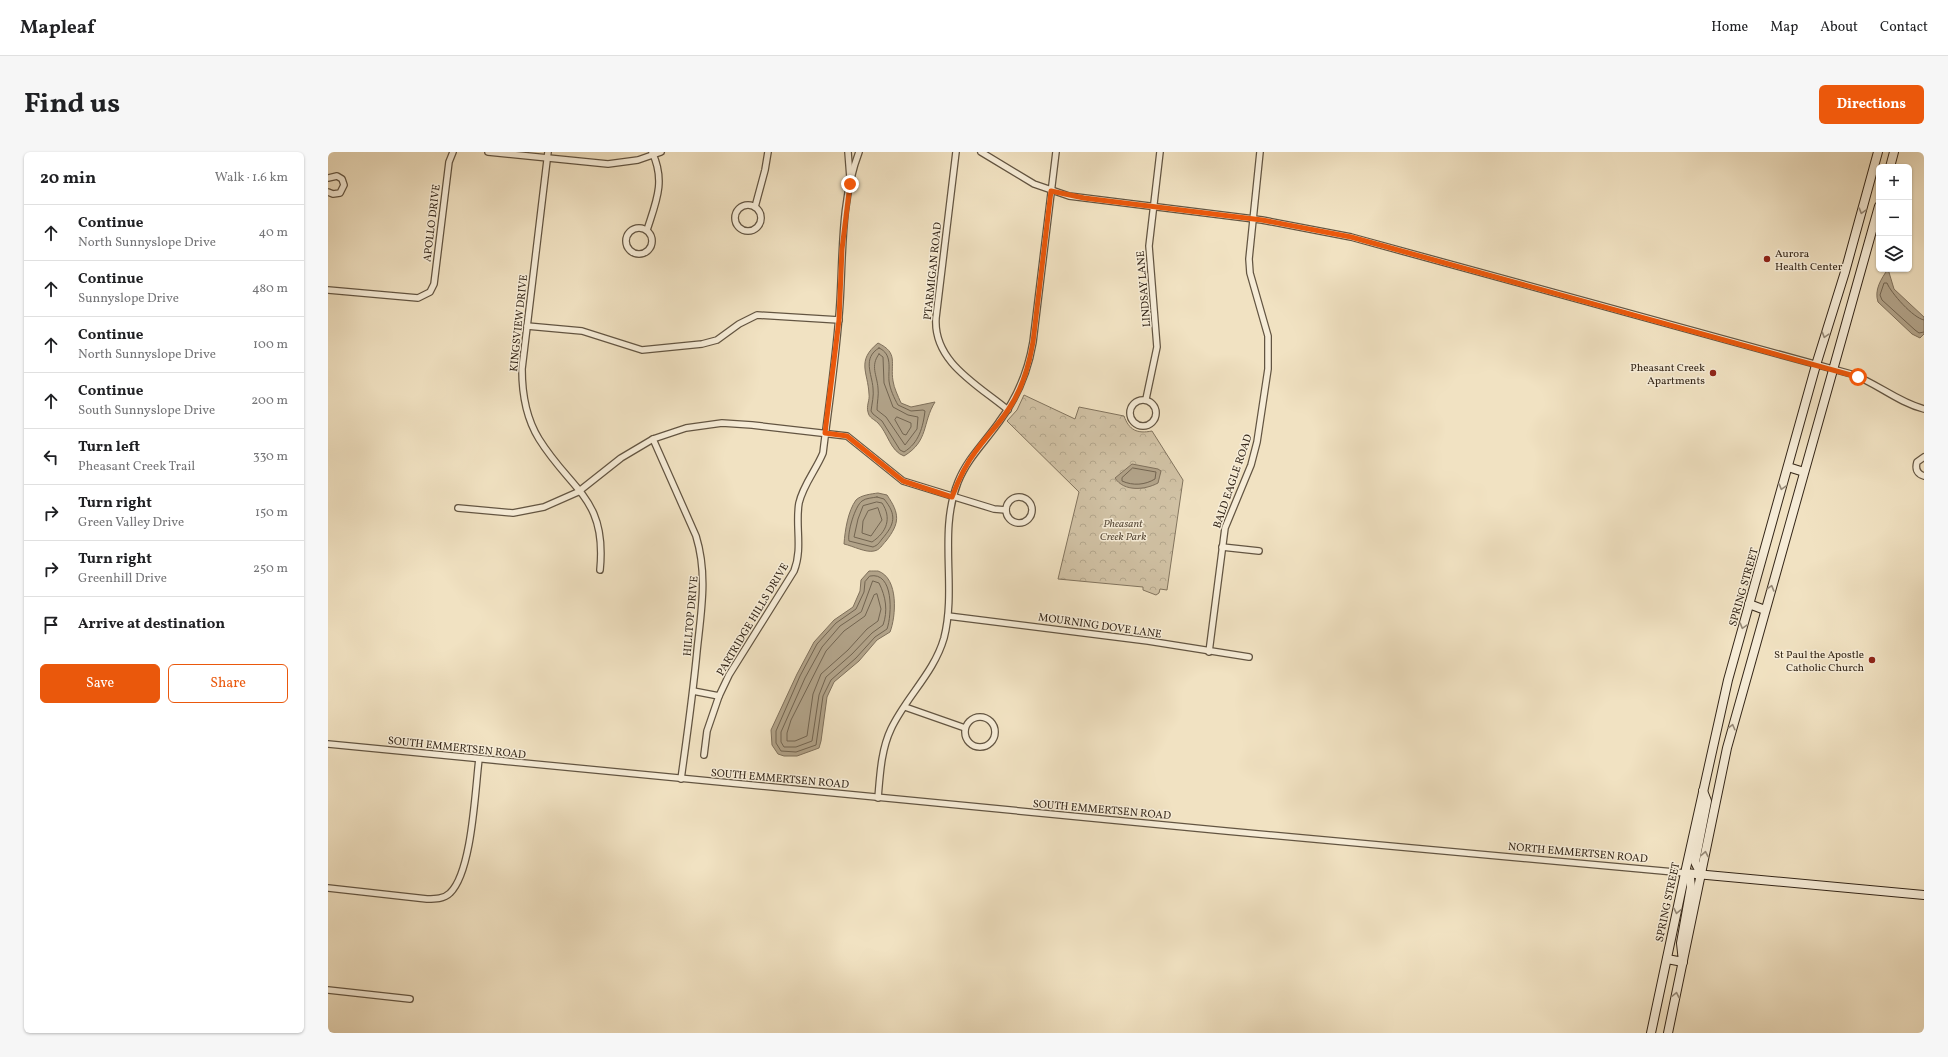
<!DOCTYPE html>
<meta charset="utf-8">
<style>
body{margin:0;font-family:Vollkorn,serif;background:#f6f6f6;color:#202124}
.controls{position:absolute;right:12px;top:12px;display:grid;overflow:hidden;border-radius:6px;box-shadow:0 1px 3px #0004}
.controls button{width:36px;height:36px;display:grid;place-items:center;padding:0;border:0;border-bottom:1px solid #e0e0e0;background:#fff;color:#202124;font:20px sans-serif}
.stop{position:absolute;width:12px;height:12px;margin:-9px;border:3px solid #ea580c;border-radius:50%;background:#fff}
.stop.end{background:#ea580c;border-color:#fff;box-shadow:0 1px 4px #0008}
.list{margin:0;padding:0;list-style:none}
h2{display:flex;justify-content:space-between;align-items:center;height:52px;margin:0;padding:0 16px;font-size:17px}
h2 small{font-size:13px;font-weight:400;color:#757577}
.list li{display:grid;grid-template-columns:26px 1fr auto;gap:12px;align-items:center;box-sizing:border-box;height:56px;padding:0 16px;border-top:1px solid #e0e0e0}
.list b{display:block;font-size:15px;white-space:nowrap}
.list p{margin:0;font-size:13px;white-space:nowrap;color:#757577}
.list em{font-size:13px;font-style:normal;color:#757577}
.actions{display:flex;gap:8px;padding:12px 16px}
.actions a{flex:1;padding:9px 0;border:1px solid #ea580c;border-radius:6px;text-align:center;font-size:14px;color:#ea580c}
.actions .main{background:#ea580c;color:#fff}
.icon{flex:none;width:22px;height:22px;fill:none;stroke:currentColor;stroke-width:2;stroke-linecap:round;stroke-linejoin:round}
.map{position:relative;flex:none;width:1596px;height:881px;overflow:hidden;border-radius:6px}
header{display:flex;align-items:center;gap:24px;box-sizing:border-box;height:56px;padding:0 20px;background:#fff;border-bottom:1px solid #e0e0e0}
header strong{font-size:19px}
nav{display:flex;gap:22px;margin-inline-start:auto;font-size:14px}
.intro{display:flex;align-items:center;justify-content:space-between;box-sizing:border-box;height:96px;padding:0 24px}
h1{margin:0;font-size:28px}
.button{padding:10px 18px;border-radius:6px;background:#ea580c;color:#fff;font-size:14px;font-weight:700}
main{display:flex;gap:24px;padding:0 24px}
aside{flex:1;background:#fff;border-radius:6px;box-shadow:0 1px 3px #0004}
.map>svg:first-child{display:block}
</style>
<header>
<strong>Mapleaf</strong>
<nav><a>Home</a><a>Map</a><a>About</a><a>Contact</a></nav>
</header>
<div class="intro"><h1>Find us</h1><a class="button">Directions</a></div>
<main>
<aside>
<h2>20 min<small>Walk · 1.6 km</small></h2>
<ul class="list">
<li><svg class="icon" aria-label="ahead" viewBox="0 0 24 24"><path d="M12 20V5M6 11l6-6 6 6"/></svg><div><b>Continue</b><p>North Sunnyslope Drive</p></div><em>40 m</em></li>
<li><svg class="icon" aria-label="ahead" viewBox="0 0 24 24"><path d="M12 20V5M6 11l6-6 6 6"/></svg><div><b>Continue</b><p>Sunnyslope Drive</p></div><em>480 m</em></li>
<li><svg class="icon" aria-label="ahead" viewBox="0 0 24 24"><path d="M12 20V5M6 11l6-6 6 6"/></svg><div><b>Continue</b><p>North Sunnyslope Drive</p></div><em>100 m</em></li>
<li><svg class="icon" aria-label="ahead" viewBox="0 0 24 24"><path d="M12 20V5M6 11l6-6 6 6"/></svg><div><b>Continue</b><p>South Sunnyslope Drive</p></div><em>200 m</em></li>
<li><svg class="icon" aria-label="left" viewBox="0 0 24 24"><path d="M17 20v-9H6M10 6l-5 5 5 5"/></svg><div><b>Turn left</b><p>Pheasant Creek Trail</p></div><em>330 m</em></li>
<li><svg class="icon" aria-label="right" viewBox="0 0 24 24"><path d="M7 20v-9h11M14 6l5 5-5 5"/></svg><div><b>Turn right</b><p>Green Valley Drive</p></div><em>150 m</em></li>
<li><svg class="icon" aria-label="right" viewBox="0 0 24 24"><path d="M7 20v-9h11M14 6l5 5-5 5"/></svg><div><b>Turn right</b><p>Greenhill Drive</p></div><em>250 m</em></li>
<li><svg class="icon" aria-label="arrive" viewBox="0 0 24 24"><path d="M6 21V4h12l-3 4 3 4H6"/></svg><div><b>Arrive at destination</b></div></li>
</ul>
<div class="actions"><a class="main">Save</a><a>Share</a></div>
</aside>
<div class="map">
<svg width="1596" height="881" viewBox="0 0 1596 881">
<defs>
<pattern id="park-crowns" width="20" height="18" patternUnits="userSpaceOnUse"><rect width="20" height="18" fill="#d1c2a5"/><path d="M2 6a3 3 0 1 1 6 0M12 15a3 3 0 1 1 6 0" fill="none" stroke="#b4a78d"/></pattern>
</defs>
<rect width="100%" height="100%" fill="#f1e2c2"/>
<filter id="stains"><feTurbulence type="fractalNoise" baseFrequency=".005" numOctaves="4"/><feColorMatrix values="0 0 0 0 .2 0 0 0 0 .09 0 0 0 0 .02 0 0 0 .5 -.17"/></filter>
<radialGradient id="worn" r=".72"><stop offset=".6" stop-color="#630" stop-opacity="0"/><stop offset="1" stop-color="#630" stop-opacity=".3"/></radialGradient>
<!-- park -->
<path fill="url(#park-crowns)" stroke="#82745e" d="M696,243l51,24 4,-12 45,9c5,14 13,18 28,15l31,49 -16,110 -7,-1 -1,4 -3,2 -13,-5v-3l-85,-8 21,-87 -72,-71 10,-11z"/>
<!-- water -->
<g fill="#b1a288" stroke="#7f705b">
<path d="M1560,117l6,20 30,28v17l-4,4 -8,-4 -34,-32c-4,-12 3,-23 10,-33z"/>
<path d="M550,191c21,10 12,20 15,38 1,7 5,15 8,22l10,4 24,-5c-13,21 -6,39 -31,54 -14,-5 -16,-23 -26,-33 -4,-4 -9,-5 -10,-11 -2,-6 2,-12 1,-18 -1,-22 -13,-33 9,-51z"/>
<path d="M804,312l26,5 3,2 -3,12c-13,7 -34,9 -43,-5z"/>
<path d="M550,341l9,2c13,19 13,28 -1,46 -4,4 -6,9 -12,10 -8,2 -21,-5 -30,-7 1,-14 4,-33 12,-44 5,-5 15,-6 22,-7z"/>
<path d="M541,419c3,0 7,0 9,0 21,7 18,46 12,61l-13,8 -18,21 -25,21 -7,15 -6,44 -2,7 -22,8h-13l-6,-2 -6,-9 -1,-15 26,-56 17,-32 20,-22 19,-13 7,-16 1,-11z"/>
</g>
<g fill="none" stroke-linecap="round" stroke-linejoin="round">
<!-- shore -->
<g stroke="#726450" stroke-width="1">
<path d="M1596,168c-11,-2 -33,-27 -37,-37h-3l-4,12 2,5 33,30 4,3 5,-1"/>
<path d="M551,196c14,6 9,21 10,33 1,8 5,17 9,24l13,6 12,-1 2,1c-2,16 -6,32 -21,41l-4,-2 -18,-29 -9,-7 -2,-3c1,-8 3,-15 2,-23 -1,-14 -11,-30 6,-40z"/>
<path d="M551,202l4,3 1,26 9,24 15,8 10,2 -1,12 -12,16 -19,-28 -9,-7c0,-8 2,-15 1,-22 -1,-13 -8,-22 1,-34z"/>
<polygon points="569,265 583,271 583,275 578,283 575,282 567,268"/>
<path d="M805,316l23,4 -1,7c-10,6 -22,7 -33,2v-3z"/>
<path d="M549,345l7,2c13,16 11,25 -2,40 -3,4 -4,6 -9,8l-24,-6c-2,-8 6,-35 13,-40 4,-3 10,-3 15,-4z"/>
<path d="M549,350l5,1c10,15 5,29 -10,39l-18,-5 4,-18 5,-13z"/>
<polygon points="550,356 554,368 543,384 534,381 535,369 540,359"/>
<path d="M542,424c24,-5 22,39 17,53l-12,8 -19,21 -25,22 -8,16 -7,49 -20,7 -15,-1 -5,-8v-12l24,-55 17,-32 19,-21 20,-14 8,-17 1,-10z"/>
<path d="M545,429l6,2c7,14 9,28 4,42l-11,8 -20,21 -26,23 -7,18 -7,46 -16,6h-12l-3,-5v-10l24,-54 17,-31 18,-21 21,-14z"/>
<polygon points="549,442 553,457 550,469 539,477 520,498 493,522 485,542 479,584 467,589 459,589 459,581 463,568 498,499 516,479 537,464 546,443"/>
</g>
<defs>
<g id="street">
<polyline points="160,0 280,12 310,8 333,0"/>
<path d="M220,0l-26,217c0,25 4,49 17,70 33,53 68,59 61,131"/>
<polyline points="520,0 522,26"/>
<path d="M628,0l-20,166c-3,44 42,67 72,92"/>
<path d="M653,0l53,32 35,12 193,24 89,17 500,137c26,9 46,28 73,35"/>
<polyline points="0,26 9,24 14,27 16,33 12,41 5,42 0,40"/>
<circle cx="420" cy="66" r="13"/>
<polyline points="427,55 437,18 440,0"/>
<circle cx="311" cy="89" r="13"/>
<path d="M319,78c9,-28 19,-49 5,-78"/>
<polyline points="0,138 90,146 102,140 106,132 121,10 125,0"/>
<polyline points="199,174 254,179 314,198 374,192 389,188 411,172 429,163 511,168"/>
<polyline points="818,247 829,195 821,94 832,0"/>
<circle cx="815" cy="261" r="13"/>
<path d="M325,287l43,97c12,39 5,76 1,115 -4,43 -10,85 -16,128"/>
<path d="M1596,305l-7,5c-2,7 0,12 7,14"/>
<circle cx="691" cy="358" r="13"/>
<polyline points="130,356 185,361 216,355 250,340 293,306 325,287 358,276 394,271 424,273 519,284 575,329 666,357 678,358"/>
<polyline points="894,395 931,399"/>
<polyline points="620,464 820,489 921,505"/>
<polyline points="881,500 897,376 923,313 929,290 940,217 940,184 922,121 921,107 932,0"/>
<path d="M365,539l26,5 10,-21 65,-104c9,-23 1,-45 5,-68 4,-18 17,-33 24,-50 6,-50 14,-101 17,-151 3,-50 1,-103 19,-150"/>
<polyline points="577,555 637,576"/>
<circle cx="652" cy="580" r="15"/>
<polyline points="0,592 898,679 1357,721"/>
<polyline points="376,603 379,579 391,544"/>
<path d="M550,646c2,-23 3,-48 13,-69 15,-32 43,-56 53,-91 13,-51 -6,-106 14,-156 9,-23 27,-40 41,-60 18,-24 29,-50 34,-80l23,-190"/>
<path d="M0,736l99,11c8,0 17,0 23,-6 22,-21 25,-102 29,-134"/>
<polyline points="0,838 82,847"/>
</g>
<g id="secondary">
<polyline points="1562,15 1566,0"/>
<polyline points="1460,315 1476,320"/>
<polyline points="1421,452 1437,458"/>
<polyline points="1357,721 1596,743"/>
<polyline points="1373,722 1367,710 1379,649 1375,639"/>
<polyline points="1339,807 1355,810 1353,791 1363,735 1362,726 1357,721"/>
<polyline points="1323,881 1357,721 1400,528 1488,213 1517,120 1550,0"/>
<polyline points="1340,881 1399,596 1551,54"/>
</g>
</defs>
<!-- street casing -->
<use href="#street" stroke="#635542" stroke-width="8"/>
<!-- secondary casing -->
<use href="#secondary" stroke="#342618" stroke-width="10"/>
<!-- street -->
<use href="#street" stroke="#f6ecd7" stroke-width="5.5"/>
<!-- secondary -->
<use href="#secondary" stroke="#f6ecd7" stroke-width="8"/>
</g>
<!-- one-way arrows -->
<defs><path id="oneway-chevron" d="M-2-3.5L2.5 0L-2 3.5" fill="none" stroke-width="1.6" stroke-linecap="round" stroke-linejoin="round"/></defs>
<g stroke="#958978">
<use href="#oneway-chevron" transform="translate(1534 59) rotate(106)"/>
<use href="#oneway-chevron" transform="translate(1497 183) rotate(107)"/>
<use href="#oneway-chevron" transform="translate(1454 335) rotate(106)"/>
<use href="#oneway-chevron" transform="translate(1443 436) rotate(-74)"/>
<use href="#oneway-chevron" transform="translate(1415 474) rotate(106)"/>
<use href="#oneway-chevron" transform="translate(1404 575) rotate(-76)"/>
<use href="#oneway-chevron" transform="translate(1377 702) rotate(-79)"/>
<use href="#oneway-chevron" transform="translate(1349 759) rotate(102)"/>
<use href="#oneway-chevron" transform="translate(1348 843) rotate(-78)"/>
</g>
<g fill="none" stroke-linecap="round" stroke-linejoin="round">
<!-- route -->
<path stroke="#ea580c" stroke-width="5" d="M522,32l-8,65 -3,71 -14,113 22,3 56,45 49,16c6,-16 13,-32 24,-46 10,-14 22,-26 32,-41 14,-20 21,-44 25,-68l18,-151 33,7 178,22 89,17 507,140"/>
</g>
<!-- markers -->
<g fill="#8f2418" stroke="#f6ecd7" stroke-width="1.5">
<circle cx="1439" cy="107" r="4"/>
<circle cx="1385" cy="221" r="4"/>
<circle cx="1544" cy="508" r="4"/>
</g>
<g text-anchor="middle" stroke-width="3" stroke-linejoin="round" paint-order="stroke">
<!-- street labels -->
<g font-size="11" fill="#342618" stroke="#f6ecd7">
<text transform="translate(103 71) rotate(-83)" y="4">APOLLO DRIVE</text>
<text transform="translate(604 119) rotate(-84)" y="4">PTARMIGAN ROAD</text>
<text transform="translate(815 137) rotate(-95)" y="4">LINDSAY LANE</text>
<text transform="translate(190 171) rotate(-84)" y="4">KINGSVIEW DRIVE</text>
<text transform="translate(904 329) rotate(-71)" y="4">BALD EAGLE ROAD</text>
<text transform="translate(1415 435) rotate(-74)" y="4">SPRING STREET</text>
<text transform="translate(362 464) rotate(-85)" y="4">HILLTOP DRIVE</text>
<text transform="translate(424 467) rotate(-59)" y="4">PARTRIDGE HILLS DRIVE</text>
<text transform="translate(772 473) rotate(8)" y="4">MOURNING DOVE LANE</text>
<text transform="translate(129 595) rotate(6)" y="4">SOUTH EMMERTSEN ROAD</text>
<text transform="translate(452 626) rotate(5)" y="4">SOUTH EMMERTSEN ROAD</text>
<text transform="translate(774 657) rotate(5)" y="4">SOUTH EMMERTSEN ROAD</text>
<text transform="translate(1250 700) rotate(5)" y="4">NORTH EMMERTSEN ROAD</text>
<text transform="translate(1339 750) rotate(-78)" y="4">SPRING STREET</text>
</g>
<!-- poi labels -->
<g font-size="11" fill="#342618" stroke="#f6ecd7" text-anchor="end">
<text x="1447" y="105" text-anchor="start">Aurora<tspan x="1447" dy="13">Health Center</tspan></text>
<text x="1377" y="219">Pheasant Creek<tspan x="1377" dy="13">Apartments</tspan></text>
<text x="1536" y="506">St Paul the Apostle<tspan x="1536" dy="13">Catholic Church</tspan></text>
</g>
<!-- park labels -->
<g font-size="11" font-style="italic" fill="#5b4d3b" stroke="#f6ecd7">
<text x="795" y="375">Pheasant<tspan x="795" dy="13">Creek Park</tspan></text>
</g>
</g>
<rect width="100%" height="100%" filter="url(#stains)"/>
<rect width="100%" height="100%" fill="url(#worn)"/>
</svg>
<div class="controls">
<button>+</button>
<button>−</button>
<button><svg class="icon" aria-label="layers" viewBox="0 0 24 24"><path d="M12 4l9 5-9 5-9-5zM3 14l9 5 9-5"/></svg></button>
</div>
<div class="stop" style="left:1530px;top:225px"></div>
<div class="stop end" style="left:522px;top:32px"></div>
</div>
</main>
